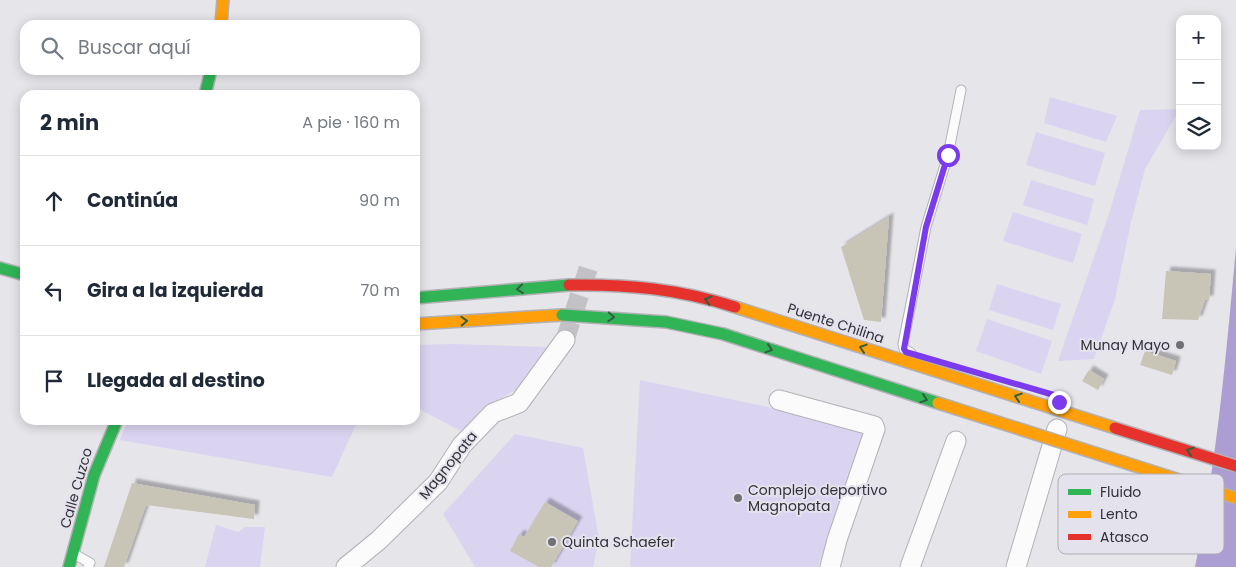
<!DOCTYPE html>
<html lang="es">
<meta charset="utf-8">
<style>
body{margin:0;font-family:Poppins,sans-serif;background:#f6f6f7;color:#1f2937}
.controls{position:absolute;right:15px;top:15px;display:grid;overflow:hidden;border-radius:10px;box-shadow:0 2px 12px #0003}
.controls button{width:45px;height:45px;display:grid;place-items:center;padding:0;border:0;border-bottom:1px solid #e0e1e3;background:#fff;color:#1f2937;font:25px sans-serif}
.stop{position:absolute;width:15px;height:15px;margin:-11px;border:4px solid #7c3aed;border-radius:50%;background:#fff}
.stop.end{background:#7c3aed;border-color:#fff;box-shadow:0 1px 5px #0008}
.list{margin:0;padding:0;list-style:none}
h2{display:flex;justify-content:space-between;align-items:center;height:65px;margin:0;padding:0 20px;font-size:21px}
h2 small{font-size:16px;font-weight:400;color:#747a83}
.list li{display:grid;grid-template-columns:32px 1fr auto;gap:15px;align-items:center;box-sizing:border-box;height:90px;padding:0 20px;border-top:1px solid #e0e1e3}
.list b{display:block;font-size:19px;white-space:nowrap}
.list em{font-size:16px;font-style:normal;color:#747a83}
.icon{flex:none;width:28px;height:28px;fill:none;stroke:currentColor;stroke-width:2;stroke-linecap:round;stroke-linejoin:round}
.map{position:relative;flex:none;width:1236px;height:567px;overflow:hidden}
.search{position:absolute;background:#fff;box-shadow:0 2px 12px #0003;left:20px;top:20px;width:400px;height:55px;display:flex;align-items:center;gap:12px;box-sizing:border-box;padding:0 18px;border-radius:15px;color:#747a83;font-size:19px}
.panel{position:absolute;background:#fff;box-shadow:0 2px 12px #0003;left:20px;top:90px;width:400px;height:335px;border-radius:15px}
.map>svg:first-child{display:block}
</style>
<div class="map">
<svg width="1236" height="567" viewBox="0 0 1236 567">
<defs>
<filter id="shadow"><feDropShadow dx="4.5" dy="-4.5" stdDeviation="1" flood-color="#0004"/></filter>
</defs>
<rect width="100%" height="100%" fill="#e5e5ea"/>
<!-- green -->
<g fill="#dbd4f1">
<polygon points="1050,97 1117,116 1106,142 1044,123"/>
<polygon points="1180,109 1145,169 1131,222 1115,299 1094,359 1058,361 1109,214 1140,110"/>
<polygon points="1036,132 1105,153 1095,186 1026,165"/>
<polygon points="1031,180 1094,199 1087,225 1023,205"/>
<polygon points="1013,212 1082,234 1073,263 1003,241"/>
<polygon points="997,284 1061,304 1053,330 989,310"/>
<polygon points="987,319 1052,341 1041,374 976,351"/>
<polygon points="451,344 547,347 519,388 484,408 461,431 415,407 415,345"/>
<polygon points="640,380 867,428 818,567 630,567"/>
<polygon points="128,420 358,420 332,477 120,440"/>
<polygon points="515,434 583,448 599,539 593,567 475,567 443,514"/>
<polygon points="216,525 238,532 245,527 265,527 260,567 205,567"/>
</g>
<!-- water -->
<path fill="#ac9dd2" d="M1236,248v319h-41c22,-105 31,-212 41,-319z"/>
<!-- building -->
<g fill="#c8c5b6" filter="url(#shadow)">
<polygon points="889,217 881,322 864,320 841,247"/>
<polygon points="1166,271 1211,274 1209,300 1205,300 1198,320 1162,319"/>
<polygon points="1145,351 1176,361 1172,375 1140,365"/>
<polygon points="1089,370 1104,379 1098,390 1082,381"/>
<polygon points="132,483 255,505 254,519 146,505 124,567 104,567"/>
<polygon points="545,502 578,521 551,567 539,567 510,551 519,534 524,537"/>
</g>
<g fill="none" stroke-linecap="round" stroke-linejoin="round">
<!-- street-tunnel -->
<polyline stroke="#c1c1c6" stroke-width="19" stroke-dasharray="19 9" stroke-linecap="butt" points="565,340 590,263"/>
<defs>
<g id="lane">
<polyline points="911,353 904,349 903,344 926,227 948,155 961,90"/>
<polyline points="76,555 90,563 88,567"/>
</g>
<g id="street">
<polyline points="779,400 874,426 875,429 837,540 830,567"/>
<polyline points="346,567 379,540 438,482 462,445 493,413 519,403 565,340"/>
<polyline points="910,567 956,441"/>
<polyline points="1016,567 1057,429"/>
</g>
<g id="fast">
<polyline points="205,95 211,70"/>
<polyline points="0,268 25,275"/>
<polyline points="415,298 569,285"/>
<polyline points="69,567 94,475 117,420"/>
</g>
<g id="slow">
<polyline points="221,25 223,0"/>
<polyline points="415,324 562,315"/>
</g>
</defs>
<!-- lane casing -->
<use href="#lane" stroke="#b2b1b6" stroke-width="11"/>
<!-- street casing -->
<use href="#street" stroke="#b2b1b6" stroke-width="21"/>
<!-- fast casing -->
<use href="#fast" stroke="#b2b1b6" stroke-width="14"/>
<!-- slow casing -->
<use href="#slow" stroke="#b2b1b6" stroke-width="14"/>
<!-- lane -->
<use href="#lane" stroke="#fbfbfc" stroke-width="9"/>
<!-- street -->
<use href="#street" stroke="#fbfbfc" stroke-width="19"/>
<!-- fast -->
<use href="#fast" stroke="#30b455" stroke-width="11"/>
<!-- slow -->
<use href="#slow" stroke="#ff9f0a" stroke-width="11"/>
<defs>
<polyline id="fast-bridge" points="562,315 666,322 723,334 938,403"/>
<g id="slow-bridge">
<polyline points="735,307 1115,428"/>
<polyline points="938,403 1236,498"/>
</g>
<g id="jam-bridge">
<path d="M569,285c59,-1 110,4 166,22"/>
<polyline points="1115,428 1236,466"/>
</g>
</defs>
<!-- fast-bridge casing -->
<use href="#fast-bridge" stroke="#b2b1b6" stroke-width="14" stroke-linecap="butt"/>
<!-- slow-bridge casing -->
<use href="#slow-bridge" stroke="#b2b1b6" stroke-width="14" stroke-linecap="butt"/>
<!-- jam-bridge casing -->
<use href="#jam-bridge" stroke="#b2b1b6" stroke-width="14" stroke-linecap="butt"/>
<!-- fast-bridge -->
<use href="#fast-bridge" stroke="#30b455" stroke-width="11"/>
<!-- slow-bridge -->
<use href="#slow-bridge" stroke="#ff9f0a" stroke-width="11"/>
<!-- jam-bridge -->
<use href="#jam-bridge" stroke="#e5322d" stroke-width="11"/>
</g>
<!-- one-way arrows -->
<defs><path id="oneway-chevron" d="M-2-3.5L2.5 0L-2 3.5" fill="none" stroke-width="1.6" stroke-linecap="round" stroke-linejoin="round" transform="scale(1.25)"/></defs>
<g stroke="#315f40">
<use href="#oneway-chevron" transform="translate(520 289) rotate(175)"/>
<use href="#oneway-chevron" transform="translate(708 300) rotate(-166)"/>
<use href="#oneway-chevron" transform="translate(611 317) rotate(3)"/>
<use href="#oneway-chevron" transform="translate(464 321) rotate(-3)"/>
<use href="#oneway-chevron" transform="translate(863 348) rotate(-162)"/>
<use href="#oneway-chevron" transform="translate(769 349) rotate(18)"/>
<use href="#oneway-chevron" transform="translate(1018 397) rotate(-162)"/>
<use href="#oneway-chevron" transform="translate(924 399) rotate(18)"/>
<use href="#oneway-chevron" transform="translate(1190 451) rotate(-162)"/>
</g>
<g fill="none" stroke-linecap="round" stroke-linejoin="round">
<!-- route -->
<polyline stroke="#7c3aed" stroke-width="6" points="948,155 926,227 904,349 906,352 1054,395 1059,402"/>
</g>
<!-- markers -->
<g fill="#717074" stroke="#e4e2ed" stroke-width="2">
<circle cx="1180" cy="345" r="5"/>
<circle cx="738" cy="498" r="5"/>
<circle cx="552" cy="542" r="5"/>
</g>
<g text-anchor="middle" stroke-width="4" stroke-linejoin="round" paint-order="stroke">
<!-- street labels -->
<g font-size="14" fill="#323135" stroke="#e4e2ed">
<text transform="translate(836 323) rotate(18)" y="5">Puente Chilina</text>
<text transform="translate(448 465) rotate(-51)" y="5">Magnopata</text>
<text transform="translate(76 488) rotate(-74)" y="5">Calle Cuzco</text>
</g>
<!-- poi labels -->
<g font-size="14" fill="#323135" stroke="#e4e2ed" text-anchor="start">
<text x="1170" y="350" text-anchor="end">Munay Mayo</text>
<text x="748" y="495">Complejo deportivo<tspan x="748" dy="16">Magnopata</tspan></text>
<text x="562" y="547">Quinta Schaefer</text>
</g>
</g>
<!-- legend -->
<rect x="1058" y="474" width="166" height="80" rx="8" fill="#e4e2ed" stroke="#afadb6" stroke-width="1"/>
<rect x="1068" y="489" width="23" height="6" fill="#30b455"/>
<rect x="1068" y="511" width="23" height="7" fill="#ff9f0a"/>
<rect x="1068" y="534" width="23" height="6" fill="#e5322d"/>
<g font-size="14" fill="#323135">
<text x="1100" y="497">Fluido</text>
<text x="1100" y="519">Lento</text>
<text x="1100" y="542">Atasco</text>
</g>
</svg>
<div class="controls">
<button>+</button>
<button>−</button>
<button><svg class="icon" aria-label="layers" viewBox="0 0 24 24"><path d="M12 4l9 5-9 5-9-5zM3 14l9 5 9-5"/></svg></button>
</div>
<div class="stop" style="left:948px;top:155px"></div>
<div class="stop end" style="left:1059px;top:402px"></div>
<div class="search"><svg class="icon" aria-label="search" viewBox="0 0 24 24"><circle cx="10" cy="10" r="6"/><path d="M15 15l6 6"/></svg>Buscar aquí</div>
<section class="panel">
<h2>2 min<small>A pie · 160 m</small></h2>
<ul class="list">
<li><svg class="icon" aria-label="ahead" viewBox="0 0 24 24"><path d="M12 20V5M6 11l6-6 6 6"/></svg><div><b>Continúa</b></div><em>90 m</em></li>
<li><svg class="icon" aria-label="left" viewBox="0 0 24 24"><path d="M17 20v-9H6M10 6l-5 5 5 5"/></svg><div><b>Gira a la izquierda</b></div><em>70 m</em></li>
<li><svg class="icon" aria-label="arrive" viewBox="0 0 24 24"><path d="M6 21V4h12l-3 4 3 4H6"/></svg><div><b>Llegada al destino</b></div></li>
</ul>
</section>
</div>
